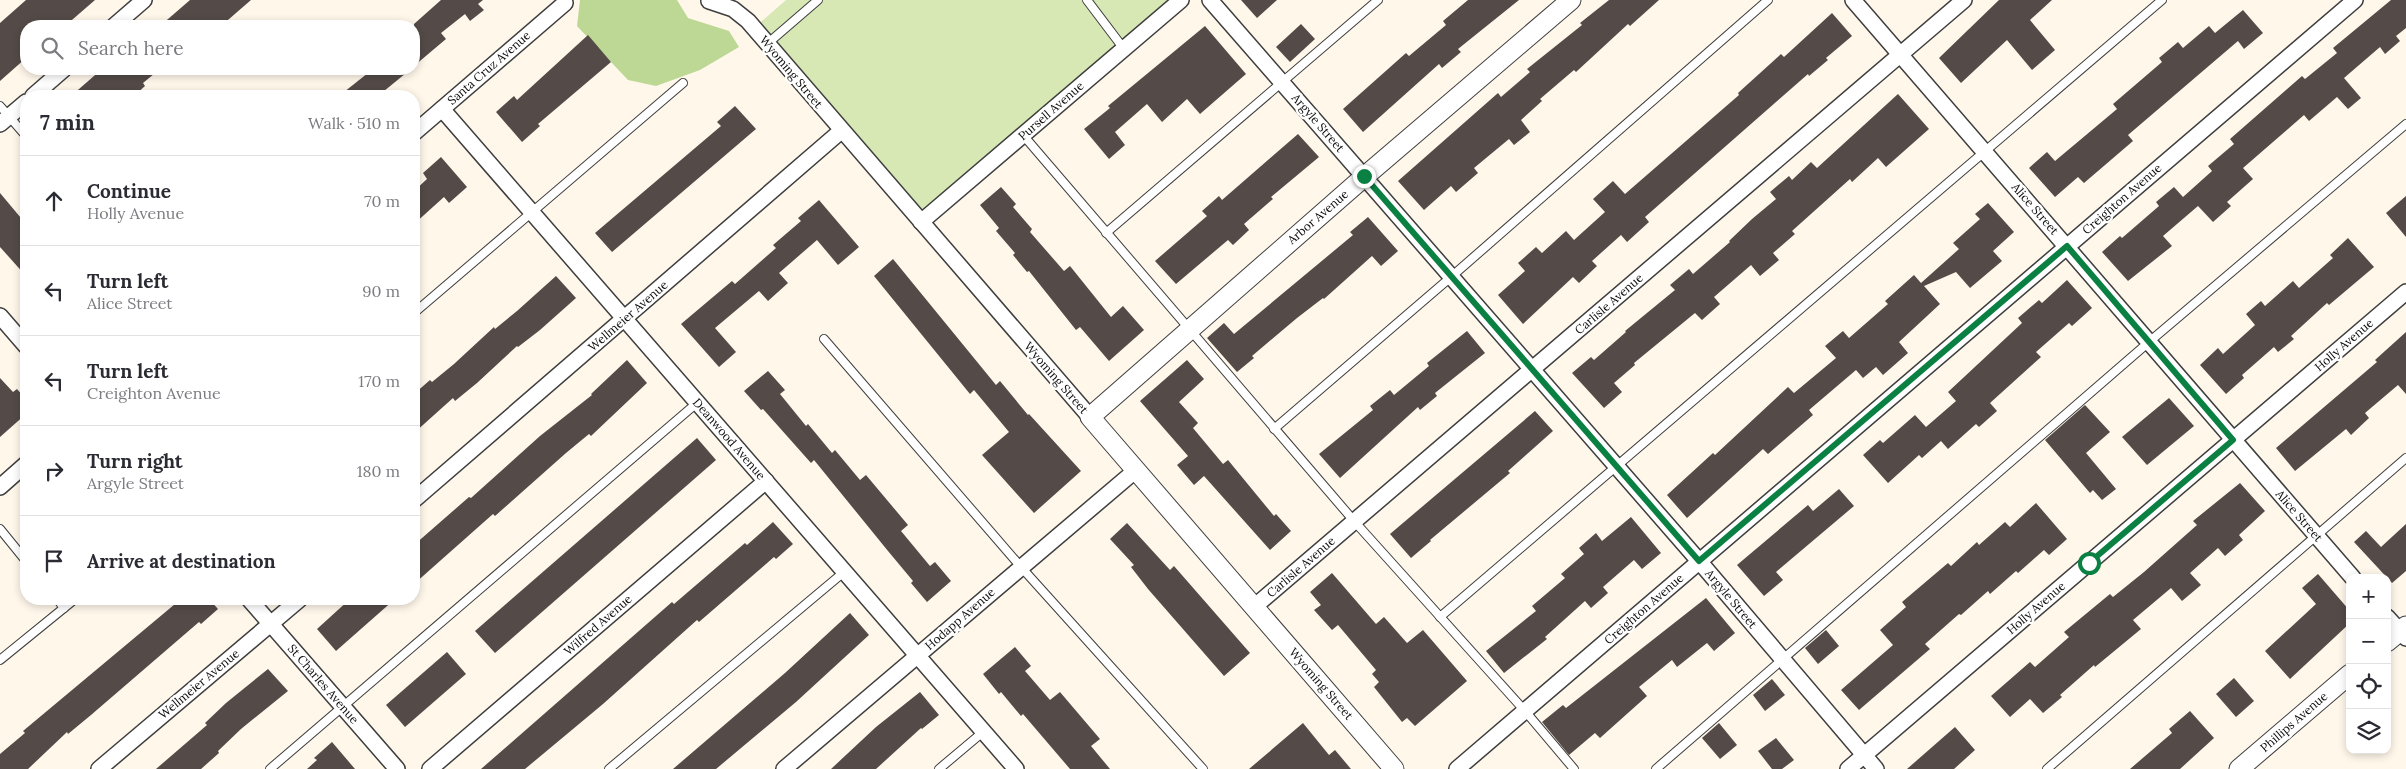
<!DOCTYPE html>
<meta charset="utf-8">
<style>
body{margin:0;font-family:Lora,serif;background:#f7f7f7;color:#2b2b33}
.controls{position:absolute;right:15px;bottom:15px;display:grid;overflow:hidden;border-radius:10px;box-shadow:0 2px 8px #0003}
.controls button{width:45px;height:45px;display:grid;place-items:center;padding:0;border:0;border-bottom:1px solid #e1e1e2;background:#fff;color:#2b2b33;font:25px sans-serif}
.stop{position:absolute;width:15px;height:15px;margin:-11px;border:4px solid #0b8043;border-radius:50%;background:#fff}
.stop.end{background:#0b8043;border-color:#fff;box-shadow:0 1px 5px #0008}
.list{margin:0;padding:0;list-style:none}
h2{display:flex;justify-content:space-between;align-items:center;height:65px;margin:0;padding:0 20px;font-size:21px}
h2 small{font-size:16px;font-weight:400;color:#7c7c81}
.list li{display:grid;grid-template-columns:32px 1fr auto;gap:15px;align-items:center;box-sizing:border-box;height:90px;padding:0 20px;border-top:1px solid #e1e1e2}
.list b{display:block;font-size:19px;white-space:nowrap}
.list p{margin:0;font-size:16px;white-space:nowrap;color:#7c7c81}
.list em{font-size:16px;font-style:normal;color:#7c7c81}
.icon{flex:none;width:28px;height:28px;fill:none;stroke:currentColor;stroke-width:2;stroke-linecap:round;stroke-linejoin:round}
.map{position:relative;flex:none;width:2406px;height:769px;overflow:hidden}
.search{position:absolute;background:#fff;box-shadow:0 2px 8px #0003;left:20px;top:20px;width:400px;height:55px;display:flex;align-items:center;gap:12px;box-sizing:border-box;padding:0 18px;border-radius:20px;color:#7c7c81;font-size:19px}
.panel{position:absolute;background:#fff;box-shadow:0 2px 8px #0003;left:20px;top:90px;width:400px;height:515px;border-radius:20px}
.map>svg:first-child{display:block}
</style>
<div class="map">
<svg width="2406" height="769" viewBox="0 0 2406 769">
<rect width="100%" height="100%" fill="#fff7ea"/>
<!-- green -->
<polygon fill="#d7e8b5" points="786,0 1181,0 921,222 754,28"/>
<!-- forest -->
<polygon fill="#bdd894" points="580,0 677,0 688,18 729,31 739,47 700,70 656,86 628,80 577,26"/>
<!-- building -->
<g fill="#544b48">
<polygon points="26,0 95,0 65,26 26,26 26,58 0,81 0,23"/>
<polygon points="190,0 251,0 221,26 160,26"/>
<polygon points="441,0 483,0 478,4 484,10 470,21 465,14 441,33 446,39 414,66 414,24"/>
<polygon points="1241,0 1277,0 1257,18"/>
<polygon points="1468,0 1519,0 1458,49 1461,52 1442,68 1439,64 1363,132 1343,109 1406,53 1409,56 1446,25 1443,21"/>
<polygon points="1609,0 1659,0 1630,26 1628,24 1576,72 1574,70 1540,99 1542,101 1521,120 1530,132 1514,145 1509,139 1474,168 1478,173 1456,192 1451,186 1424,210 1398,181 1498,93 1501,97 1530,72 1527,69 1582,25 1580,23"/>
<polygon points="1999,0 2052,0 2030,20 2055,50 2032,70 2007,40 1961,83 1939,58"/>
<polygon points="2391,0 2406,0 2406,28 2396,36 2400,41 2385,54 2380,47 2344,78 2361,98 2348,109 2337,97 2309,121 2304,115 2243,168 2253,179 2227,202 2231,206 2213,222 2198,206 2163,236 2172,246 2128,281 2102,252 2120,236 2122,238 2159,206 2156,202 2174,187 2183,197 2212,171 2208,166 2234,144 2230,139 2302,76 2305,79 2337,53 2333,48"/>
<polygon points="2243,10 2263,33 2244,49 2238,41 2128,135 2133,141 2084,183 2078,177 2055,197 2029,168 2047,152 2055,161 2117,109 2113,104 2162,62 2159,58 2178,42 2183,48 2209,26 2215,33"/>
<polygon points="1832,13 1852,36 1826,58 1828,60 1809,76 1808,74 1645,217 1649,222 1627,242 1621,235 1592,261 1597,266 1579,283 1573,277 1523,324 1498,295 1525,271 1518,263 1536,247 1542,253 1566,231 1574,240 1605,212 1593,199 1613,181 1625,194 1739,95 1738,93 1781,54 1784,57"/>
<polygon points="1301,24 1315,39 1290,62 1276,47"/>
<polygon points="1205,26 1246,74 1200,114 1187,99 1162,122 1147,104 1115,132 1125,145 1109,159 1084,129 1110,108 1108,106 1125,92"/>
<polygon points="588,35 611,62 538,124 540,126 522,142 496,112 514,96 517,100"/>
<polygon points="102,69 160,69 143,83 145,86 134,96 71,96"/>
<polygon points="373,69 411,69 378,96 339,96"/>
<polygon points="1898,94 1929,129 1886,167 1878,158 1852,182 1850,179 1792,231 1795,234 1773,253 1779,260 1760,276 1751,265 1714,297 1720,304 1702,320 1695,313 1634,363 1635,365 1614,383 1622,392 1604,408 1572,373 1591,357 1594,360 1626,332 1625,331 1675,290 1670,285 1689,269 1693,274 1730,242 1729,241 1752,219 1776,199 1770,192 1789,176 1792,180 1811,162 1817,168"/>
<polygon points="735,106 756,129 612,252 595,233 721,126 717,122"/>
<polygon points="1298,134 1319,157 1271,197 1273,199 1244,224 1249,230 1233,245 1228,240 1176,284 1155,261 1207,216 1202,211 1219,196 1222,200"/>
<polygon points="441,157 467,187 449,203 444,197 414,224 414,191 427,179 423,173"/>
<polygon points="1001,187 1016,204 1013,207 1032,229 1030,232 1064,271 1070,266 1111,317 1123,306 1144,330 1109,361 1080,327 1076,330 1029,271 1027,272 1013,255 1015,253 996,231 999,228 980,205"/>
<polygon points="0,193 26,224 26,276 0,247"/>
<polygon points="2406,196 2406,237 2386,213"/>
<polygon points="819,200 859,247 838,265 817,240 779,273 788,283 768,301 759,291 715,328 736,352 719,367 681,324 732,281 735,284 776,248 773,245 801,221 798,218"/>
<polygon points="1988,203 2014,232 1993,251 2002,261 1970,288 1956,272 1924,286 1940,304 1899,342 1908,353 1883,375 1876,367 1863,378 1856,370 1809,410 1813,415 1768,454 1763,449 1687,518 1667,495 1713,453 1715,455 1788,387 1794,393 1836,358 1825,346 1843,331 1849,338 1888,304 1885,301 1914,275 1921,283 1959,249 1953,243 1980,219 1975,214"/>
<polygon points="1368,217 1398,251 1381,266 1372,256 1324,299 1323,298 1297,318 1252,356 1254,358 1237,372 1207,338 1224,323 1234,334 1353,235 1350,232"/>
<polygon points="2348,238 2374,267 2329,305 2327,303 2291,336 2294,339 2278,352 2274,347 2242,375 2244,378 2226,394 2200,365 2218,348 2223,354 2255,325 2246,314 2261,301 2265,306 2293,281 2299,288 2333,258 2330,255"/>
<polygon points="893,259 996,385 1000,381 1028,415 1029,414 1081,471 1034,513 982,455 1009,432 974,390 970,394 874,276"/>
<polygon points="556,276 576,298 540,330 518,347 517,346 477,383 455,401 453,398 414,433 414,394 430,380 432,382 454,364 494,327 495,329 517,311"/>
<polygon points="2067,280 2092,308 2072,326 2069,323 2036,352 2041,357 1990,403 1997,411 1979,427 1976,424 1948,449 1941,441 1922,458 1919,455 1888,483 1863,455 1880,440 1883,443 1915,415 1926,427 1956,401 1948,392 2022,323 2018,318 2039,300 2042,303"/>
<polygon points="1467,331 1485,353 1435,393 1437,396 1420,410 1418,407 1340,478 1319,454 1373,410 1370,406 1390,390 1394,395 1429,366 1427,363"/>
<polygon points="2406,332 2406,394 2398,385 2365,413 2369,418 2351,435 2346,429 2295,471 2276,448 2377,362 2375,360"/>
<polygon points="627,360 647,383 591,436 589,434 566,453 495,516 493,514 414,584 414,545 469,497 471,498 540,436 592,395 591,394"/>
<polygon points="1187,360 1204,379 1179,402 1198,423 1193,428 1223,464 1228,460 1274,516 1276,514 1291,531 1270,550 1204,476 1194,485 1177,465 1188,456 1140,401"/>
<polygon points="768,371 785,390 780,394 806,426 808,424 832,453 835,450 860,480 866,475 908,525 901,531 930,566 935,562 951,581 927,602 911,583 913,581 888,551 814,460 811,463 763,409 761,410 744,391"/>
<polygon points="0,378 13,392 17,389 26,399 26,414 0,437"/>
<polygon points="2169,398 2194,426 2147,465 2122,437"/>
<polygon points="2085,405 2110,432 2086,453 2116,489 2102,500 2093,490 2090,493 2045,440"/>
<polygon points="1535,411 1553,431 1508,471 1510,473 1430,540 1431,541 1411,558 1390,534"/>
<polygon points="697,438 716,460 495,653 475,631"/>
<polygon points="2240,483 2265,511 2239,535 2243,540 2225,556 2218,548 2190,573 2201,585 2182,601 2171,588 2133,620 2141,629 2095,667 2094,665 2060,695 2062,697 2043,713 2030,699 2010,717 1991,696 2030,662 2035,667 2069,637 2064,632 2110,594 2113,597 2144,572 2197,525 2193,521"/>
<polygon points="1839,489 1854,506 1776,572 1783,580 1764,596 1737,565 1808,505 1813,511"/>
<polygon points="2036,503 2067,539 2049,555 2044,550 2018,573 2016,571 1990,594 1988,591 1961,615 1959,614 1925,644 1930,649 1859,710 1841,690 1893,645 1880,630 1906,607 1902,602 1948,563 1951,566 1977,542 1979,545 2005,522 2010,527"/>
<polygon points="1631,517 1661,553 1642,569 1634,560 1603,587 1608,593 1591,608 1585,601 1545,637 1547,639 1504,673 1486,651 1536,611 1532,606 1565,578 1561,574 1584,554 1579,548 1596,533 1602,541"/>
<polygon points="773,522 793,544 776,559 774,557 699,622 697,620 603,704 525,769 481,769 672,602 674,604 745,543 747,545"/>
<polygon points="1127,523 1170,570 1174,566 1250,653 1224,676 1148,589 1131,567 1134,565 1110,539"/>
<polygon points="2406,524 2406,571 2392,583 2354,542 2366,531 2381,547"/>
<polygon points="1332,573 1376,624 1384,617 1407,643 1423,630 1467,681 1415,726 1407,718 1402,722 1374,687 1379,682 1372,674 1376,670 1338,625 1332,630 1314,610 1321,605 1310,592"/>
<polygon points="2318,574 2350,611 2350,623 2290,679 2265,651 2316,604 2302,588"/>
<polygon points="1706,598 1735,633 1714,651 1707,643 1677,667 1672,660 1639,687 1647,696 1600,738 1595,733 1569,755 1542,722 1563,705 1566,708"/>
<polygon points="181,599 209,599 218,609 201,624 199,622 91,715 68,734 67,732 28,769 0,769 0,754 25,733 23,731"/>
<polygon points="350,599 395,599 336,651 317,629"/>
<polygon points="850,613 869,635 796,702 716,769 673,769 785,673"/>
<polygon points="1826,630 1839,646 1818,664 1805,648"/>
<polygon points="1015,647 1031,666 1025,671 1050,700 1060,692 1100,739 1091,746 1110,769 1070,769 1023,714 1021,716 1001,692 999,694 983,674"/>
<polygon points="447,652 466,674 405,727 386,705"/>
<polygon points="268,669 288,691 241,729 218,751 219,753 201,769 156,769 207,725 205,723 226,703"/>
<polygon points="2234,678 2254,701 2236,717 2216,694"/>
<polygon points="1772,679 1785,695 1765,711 1753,695"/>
<polygon points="920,692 939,715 922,729 921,728 876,769 831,769 876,727"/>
<polygon points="2190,711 2214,738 2180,769 2130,769 2172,733 2169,729"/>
<polygon points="1303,723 1329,755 1335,750 1351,769 1249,769"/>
<polygon points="1719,723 1737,745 1720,759 1702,738"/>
<polygon points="1955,727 1975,750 1954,769 1907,769"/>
<polygon points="1776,738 1794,760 1782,769 1772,769 1758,751"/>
<polygon points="332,742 355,769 307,769 317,760 314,758"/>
</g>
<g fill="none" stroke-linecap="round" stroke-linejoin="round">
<defs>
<g id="service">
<polyline points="1087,0 1124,49"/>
<polyline points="767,44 818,0"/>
<polyline points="0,106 26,136"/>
<polyline points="1023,135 1354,521 1525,711 1574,769"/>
<polyline points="1106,233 1378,0"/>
<polyline points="414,313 683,83"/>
<polyline points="824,339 1021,567 1203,769"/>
<polyline points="1274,429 1451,277 1768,0"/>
<polyline points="0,529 26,561"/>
<polyline points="57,599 64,608"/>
<polyline points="1440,617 2162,0"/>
<polyline points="0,660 75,599"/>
<polyline points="270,769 698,402"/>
<polyline points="609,769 844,572"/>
<polyline points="939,769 983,732"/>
<polyline points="1656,769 2149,342 2406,124"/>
<polyline points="2047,769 2406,458"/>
</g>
<g id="minor">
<polyline points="1210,0 1699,561 1876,769"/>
<polyline points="1853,0 2353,578"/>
<polyline points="709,1 733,9 748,21 1090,417"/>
<polyline points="114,26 144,0"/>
<polyline points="33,96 64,69"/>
<polyline points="442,109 1016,769"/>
<polyline points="0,124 26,102"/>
<polyline points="414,133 565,3"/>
<polyline points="921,222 1181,0"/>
<polyline points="0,316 26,346"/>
<polyline points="0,487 26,464"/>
<polyline points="414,500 841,131"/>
<polyline points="249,599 397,769"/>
<polyline points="1254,607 1964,0"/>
<polyline points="2387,617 2406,638"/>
<polyline points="99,769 300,599"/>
<polyline points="430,769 766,481"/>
<polyline points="784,769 1136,470"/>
<polyline points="1457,769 2355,0"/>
<polyline points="1848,769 2406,292"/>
</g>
<g id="tertiary">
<polyline points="2387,642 2406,626"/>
<polyline points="1394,769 1090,417 1364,177 1571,0"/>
<polyline points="2239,769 2350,674"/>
</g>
</defs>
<!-- service casing -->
<use href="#service" stroke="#3e3e3e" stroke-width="10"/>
<!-- minor casing -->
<use href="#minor" stroke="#3e3e3e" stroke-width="18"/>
<!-- tertiary casing -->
<use href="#tertiary" stroke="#3e3e3e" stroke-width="21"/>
<!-- service -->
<use href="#service" stroke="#fff" stroke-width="8"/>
<!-- minor -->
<use href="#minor" stroke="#fff" stroke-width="15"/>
<!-- tertiary -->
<use href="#tertiary" stroke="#fff" stroke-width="19"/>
</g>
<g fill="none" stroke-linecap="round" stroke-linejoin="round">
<!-- route -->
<polyline stroke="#0b8043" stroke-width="6" points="1364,176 1699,561 2067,246 2233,440 2089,563"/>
</g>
<g text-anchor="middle" stroke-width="5" stroke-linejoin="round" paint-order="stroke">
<!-- street labels -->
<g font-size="12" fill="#0b0b0b" stroke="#fff">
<text transform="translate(489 68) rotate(-41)" y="4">Santa Cruz Avenue</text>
<text transform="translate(791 72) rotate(50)" y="4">Wyoming Street</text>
<text transform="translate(1051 111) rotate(-41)" y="4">Pursell Avenue</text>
<text transform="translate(1318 123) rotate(49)" y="4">Argyle Street</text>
<text transform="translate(2122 199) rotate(-41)" y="4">Creighton Avenue</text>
<text transform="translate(2035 209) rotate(49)" y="4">Alice Street</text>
<text transform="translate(1318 217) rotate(-41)" y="4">Arbor Avenue</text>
<text transform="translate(1609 304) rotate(-41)" y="4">Carlisle Avenue</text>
<text transform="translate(628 316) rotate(-41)" y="4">Wellmeier Avenue</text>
<text transform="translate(2344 345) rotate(-41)" y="4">Holly Avenue</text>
<text transform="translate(1056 378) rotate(49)" y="4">Wyoming Street</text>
<text transform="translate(729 439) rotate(49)" y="4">Deanwood Avenue</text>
<text transform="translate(2299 516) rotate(49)" y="4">Alice Street</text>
<text transform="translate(1301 567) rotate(-41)" y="4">Carlisle Avenue</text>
<text transform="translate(1731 599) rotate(50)" y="4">Argyle Street</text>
<text transform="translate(2036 608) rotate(-41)" y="4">Holly Avenue</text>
<text transform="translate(1644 609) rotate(-41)" y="4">Creighton Avenue</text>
<text transform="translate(960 619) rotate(-41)" y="4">Hodapp Avenue</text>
<text transform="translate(598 625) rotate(-41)" y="4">Wilfred Avenue</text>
<text transform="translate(199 684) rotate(-40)" y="4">Wellmeier Avenue</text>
<text transform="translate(323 684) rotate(49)" y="4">St Charles Avenue</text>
<text transform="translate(1321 684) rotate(49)" y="4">Wyoming Street</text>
<text transform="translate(2294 722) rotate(-41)" y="4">Phillips Avenue</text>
</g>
</g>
</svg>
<div class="controls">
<button>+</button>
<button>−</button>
<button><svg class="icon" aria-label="locate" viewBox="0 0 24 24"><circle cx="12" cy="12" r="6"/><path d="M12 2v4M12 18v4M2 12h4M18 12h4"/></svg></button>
<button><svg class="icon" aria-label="layers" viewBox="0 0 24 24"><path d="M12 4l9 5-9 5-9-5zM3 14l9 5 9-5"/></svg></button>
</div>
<div class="stop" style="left:2089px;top:563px"></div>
<div class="stop end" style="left:1364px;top:176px"></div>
<div class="search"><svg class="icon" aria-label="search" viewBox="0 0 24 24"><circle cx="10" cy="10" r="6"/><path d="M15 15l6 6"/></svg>Search here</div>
<section class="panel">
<h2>7 min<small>Walk · 510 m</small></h2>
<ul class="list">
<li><svg class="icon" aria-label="ahead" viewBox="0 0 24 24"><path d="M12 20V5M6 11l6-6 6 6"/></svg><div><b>Continue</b><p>Holly Avenue</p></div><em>70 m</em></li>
<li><svg class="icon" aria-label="left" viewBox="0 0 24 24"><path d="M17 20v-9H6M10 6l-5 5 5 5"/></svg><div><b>Turn left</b><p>Alice Street</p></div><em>90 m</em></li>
<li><svg class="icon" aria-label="left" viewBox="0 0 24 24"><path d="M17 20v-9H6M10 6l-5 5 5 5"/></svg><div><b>Turn left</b><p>Creighton Avenue</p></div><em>170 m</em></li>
<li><svg class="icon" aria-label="right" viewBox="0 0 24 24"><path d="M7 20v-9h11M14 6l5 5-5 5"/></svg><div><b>Turn right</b><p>Argyle Street</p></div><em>180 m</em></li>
<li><svg class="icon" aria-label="arrive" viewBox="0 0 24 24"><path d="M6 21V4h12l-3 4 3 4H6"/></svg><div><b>Arrive at destination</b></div></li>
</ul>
</section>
</div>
